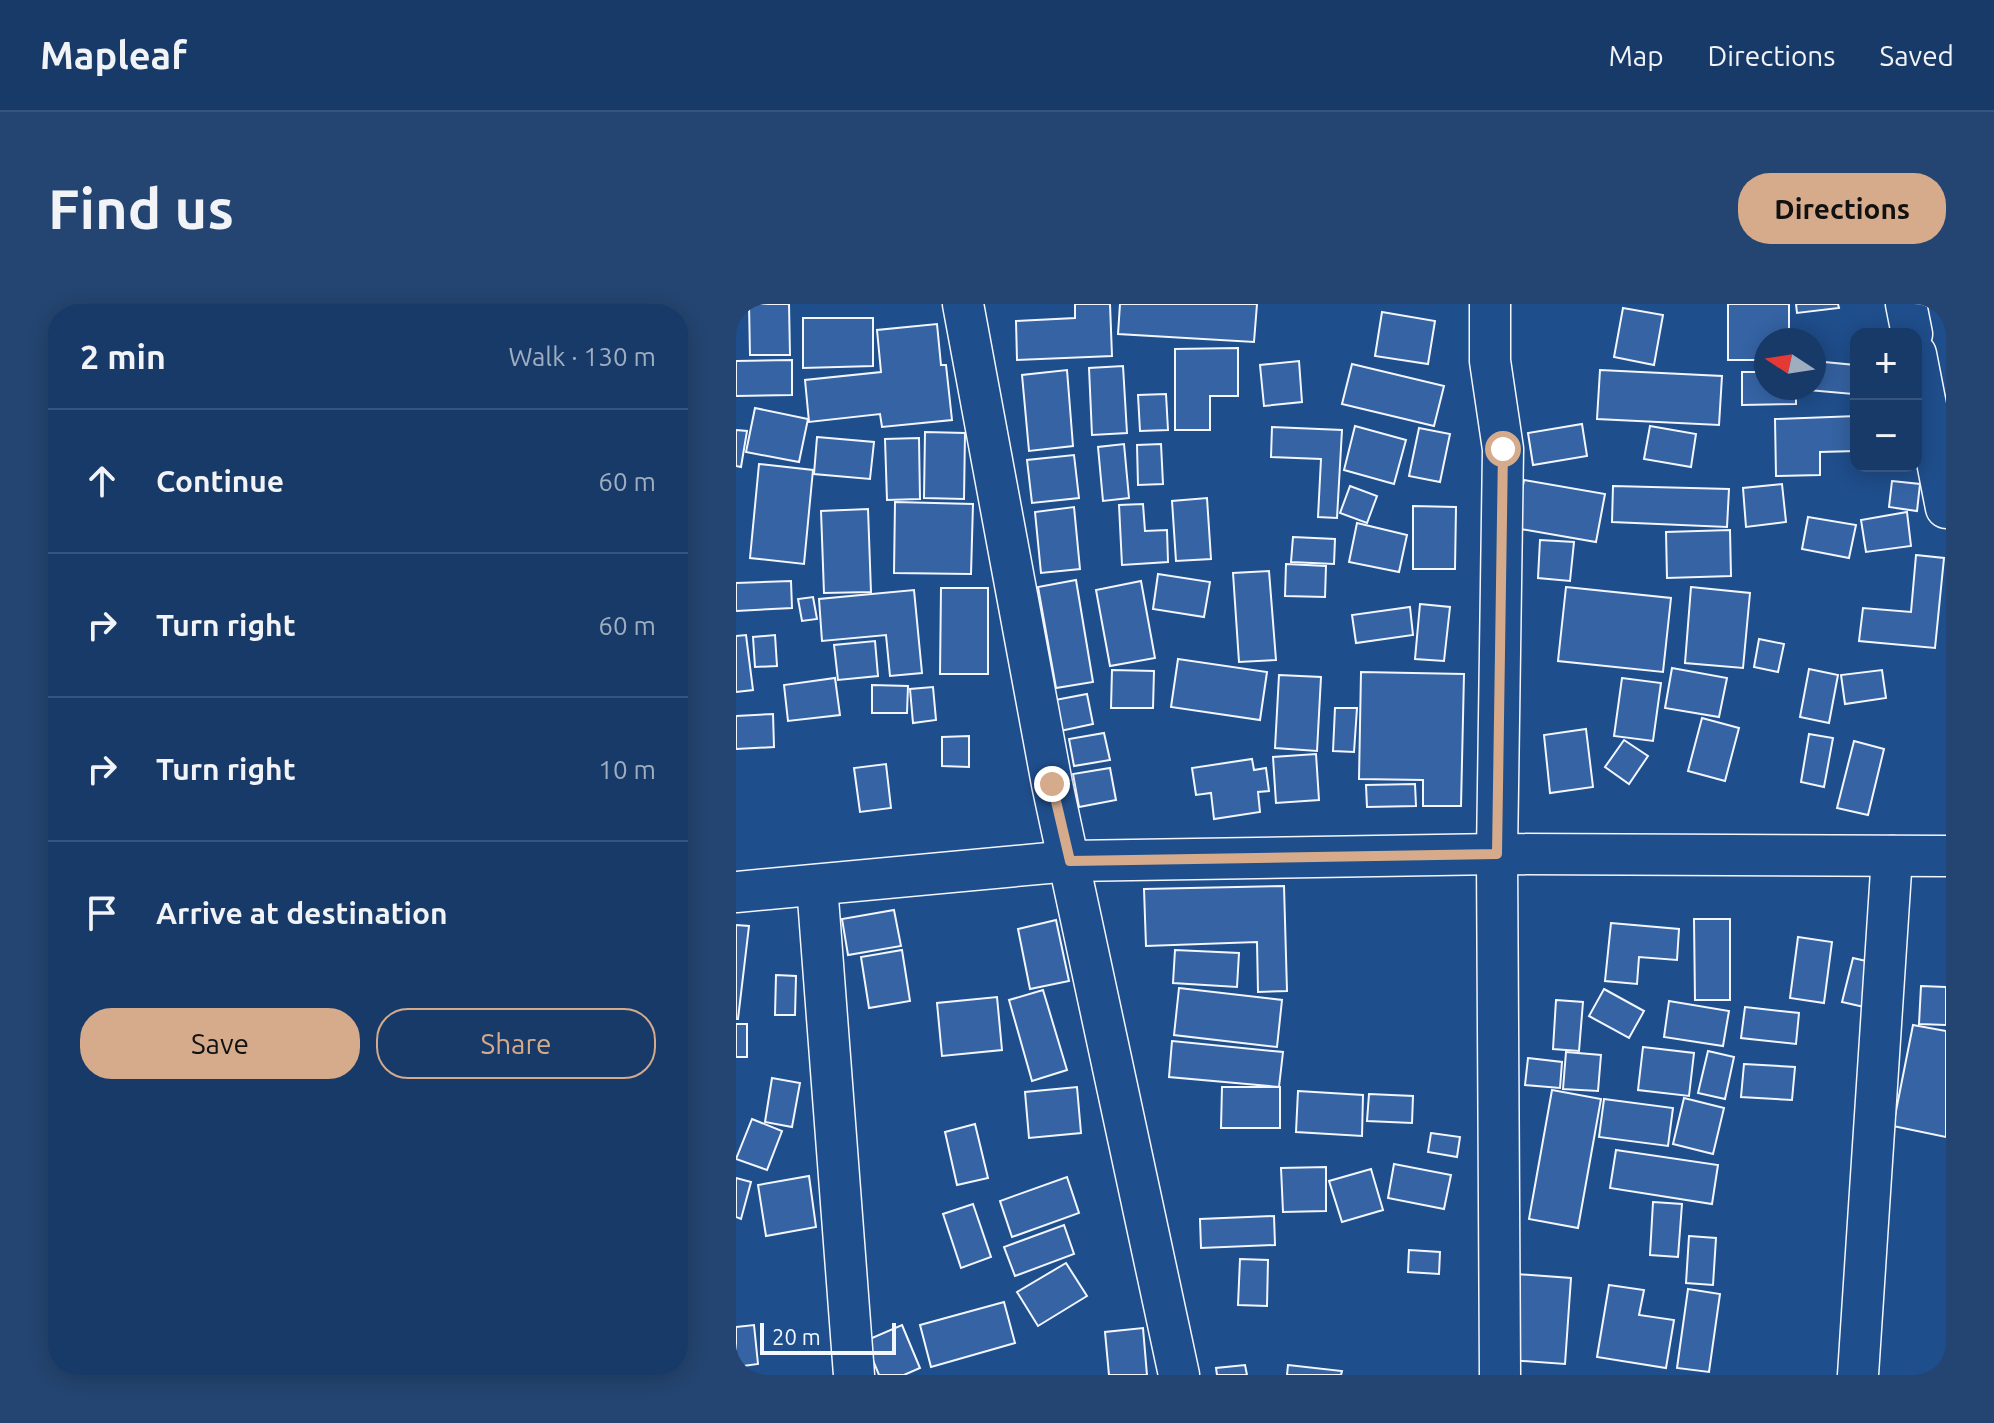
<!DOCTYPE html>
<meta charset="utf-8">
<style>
body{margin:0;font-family:Ubuntu,sans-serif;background:#244571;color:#f1f3f6}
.controls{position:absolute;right:24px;top:24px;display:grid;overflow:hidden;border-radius:16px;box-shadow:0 4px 20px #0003}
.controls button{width:72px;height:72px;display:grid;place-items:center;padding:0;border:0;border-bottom:2px solid #36547d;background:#173a69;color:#f1f3f6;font:40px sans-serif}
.compass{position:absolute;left:1018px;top:24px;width:72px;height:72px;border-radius:50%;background:#173a69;box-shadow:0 4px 20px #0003;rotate:282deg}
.scale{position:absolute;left:24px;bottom:20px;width:136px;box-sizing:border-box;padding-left:8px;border:4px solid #f2f6ff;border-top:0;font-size:22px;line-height:28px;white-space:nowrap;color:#f2f6ff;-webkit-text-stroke:6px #1f4e8c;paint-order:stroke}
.stop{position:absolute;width:24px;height:24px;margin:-18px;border:6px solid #d6ab8b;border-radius:50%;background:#fff}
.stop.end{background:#d6ab8b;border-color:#fff;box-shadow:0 2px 8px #0008}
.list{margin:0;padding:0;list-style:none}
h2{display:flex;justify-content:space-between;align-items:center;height:104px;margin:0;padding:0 32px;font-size:34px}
h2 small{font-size:26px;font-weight:400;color:#9eadc0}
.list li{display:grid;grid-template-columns:52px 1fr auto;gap:24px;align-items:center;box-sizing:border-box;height:144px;padding:0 32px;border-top:2px solid #36547d}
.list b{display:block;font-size:30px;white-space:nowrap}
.list em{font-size:26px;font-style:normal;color:#9eadc0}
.actions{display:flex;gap:16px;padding:24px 32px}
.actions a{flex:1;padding:18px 0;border:2px solid #d6ab8b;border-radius:32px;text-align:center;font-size:28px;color:#d6ab8b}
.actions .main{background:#d6ab8b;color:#111}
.icon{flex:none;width:44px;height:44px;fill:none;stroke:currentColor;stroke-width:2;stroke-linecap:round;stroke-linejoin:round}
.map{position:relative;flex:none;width:1210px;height:1071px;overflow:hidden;border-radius:32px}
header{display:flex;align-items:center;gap:48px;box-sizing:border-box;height:112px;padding:0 40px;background:#173a69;border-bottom:2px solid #36547d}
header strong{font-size:38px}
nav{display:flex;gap:44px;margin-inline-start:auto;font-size:28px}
.intro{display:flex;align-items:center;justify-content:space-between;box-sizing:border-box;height:192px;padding:0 48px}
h1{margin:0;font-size:56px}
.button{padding:20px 36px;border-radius:32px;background:#d6ab8b;color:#111;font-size:28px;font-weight:700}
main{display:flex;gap:48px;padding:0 48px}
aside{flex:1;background:#173a69;border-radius:32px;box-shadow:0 4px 20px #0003}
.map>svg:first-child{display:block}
</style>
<header>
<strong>Mapleaf</strong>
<nav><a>Map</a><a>Directions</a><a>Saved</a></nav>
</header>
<div class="intro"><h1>Find us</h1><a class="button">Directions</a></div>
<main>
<aside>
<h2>2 min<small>Walk · 130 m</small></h2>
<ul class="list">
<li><svg class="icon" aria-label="ahead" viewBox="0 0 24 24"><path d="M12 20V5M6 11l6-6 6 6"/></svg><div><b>Continue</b></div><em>60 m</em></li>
<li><svg class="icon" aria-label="right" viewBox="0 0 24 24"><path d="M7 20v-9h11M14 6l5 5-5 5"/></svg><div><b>Turn right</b></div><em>60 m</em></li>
<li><svg class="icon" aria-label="right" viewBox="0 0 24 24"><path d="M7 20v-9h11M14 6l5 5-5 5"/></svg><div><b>Turn right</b></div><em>10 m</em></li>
<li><svg class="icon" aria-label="arrive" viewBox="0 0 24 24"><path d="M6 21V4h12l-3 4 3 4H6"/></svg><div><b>Arrive at destination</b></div></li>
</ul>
<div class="actions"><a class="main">Save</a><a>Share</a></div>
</aside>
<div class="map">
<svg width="1210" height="1071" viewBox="0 0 1210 1071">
<rect width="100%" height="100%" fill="#1f4e8c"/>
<!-- building -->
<g fill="#3563a3" stroke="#f2f6ff" stroke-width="2">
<polygon points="13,0 53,0 54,51 14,51"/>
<polygon points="339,0 374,0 376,52 281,56 280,17 339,14"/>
<polygon points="384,0 521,0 518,38 382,30"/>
<polygon points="992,0 1053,0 1053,36 1030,36 1030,56 992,56"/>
<polygon points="1060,0 1102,0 1103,4 1061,9"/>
<polygon points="887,4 927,11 918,61 878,53"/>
<polygon points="646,8 699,17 692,60 639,52"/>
<polygon points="67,14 137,14 137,62 67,64"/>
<polygon points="201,20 205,61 210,61 216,116 146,123 144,110 73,118 69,76 145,68 141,26"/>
<polygon points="502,44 502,92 474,92 474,126 439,126 439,45"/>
<polygon points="56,56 56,91 0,92 0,57"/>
<polygon points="563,57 566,98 528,102 524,61"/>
<polygon points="1078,57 1119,61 1117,90 1072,86 1078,84"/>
<polygon points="616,60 708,82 698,122 606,100"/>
<polygon points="387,62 391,129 356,131 353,64"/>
<polygon points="331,66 337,142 293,147 286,71"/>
<polygon points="864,66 986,72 983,121 861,115"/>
<polygon points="1006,68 1030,68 1030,84 1060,84 1060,100 1006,101"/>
<polygon points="430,90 432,126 404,127 402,91"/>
<polygon points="19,104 72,115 63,158 10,148"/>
<polygon points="1120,112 1120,147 1084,148 1084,171 1040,172 1039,115"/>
<polygon points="846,120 851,152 797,161 792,129"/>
<polygon points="619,122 670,136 658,180 608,166"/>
<polygon points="914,122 960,130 955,163 908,155"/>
<polygon points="536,123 606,126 601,214 582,213 585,155 535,153"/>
<polygon points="683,124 714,130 704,178 673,172"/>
<polygon points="0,126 11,127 5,163 0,162"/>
<polygon points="189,128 229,129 228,195 188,194"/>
<polygon points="81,133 138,138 134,175 78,170"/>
<polygon points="183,134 184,195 151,196 149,135"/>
<polygon points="388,140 393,194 367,197 362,143"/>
<polygon points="425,140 427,180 402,181 401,141"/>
<polygon points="338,151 343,194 296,199 291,156"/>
<polygon points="23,160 77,166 68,260 14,254"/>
<polygon points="788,176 869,190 860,238 779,224"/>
<polygon points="1156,177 1184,180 1181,207 1153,203"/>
<polygon points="1046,180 1050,218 1010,223 1007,184"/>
<polygon points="614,182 641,192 631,219 604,209"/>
<polygon points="877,182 993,185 991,223 876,218"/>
<polygon points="471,194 475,255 440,257 436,197"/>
<polygon points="159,198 237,200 235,270 158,269"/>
<polygon points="407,200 409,227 431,226 432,258 386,261 383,201"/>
<polygon points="677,202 720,203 719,265 677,265"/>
<polygon points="338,203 344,265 305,269 299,208"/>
<polygon points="132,205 135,288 88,289 85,207"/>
<polygon points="1171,208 1175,242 1130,248 1125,216"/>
<polygon points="1072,213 1120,221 1113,254 1066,245"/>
<polygon points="621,219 671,231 663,268 613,258"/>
<polygon points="994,226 995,272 931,274 930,228"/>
<polygon points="557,233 599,235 598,260 555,258"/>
<polygon points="804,236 838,238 834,277 802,274"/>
<polygon points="1180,251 1208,254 1199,344 1123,337 1127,304 1175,308"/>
<polygon points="550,260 590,262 589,293 549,292"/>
<polygon points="533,267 540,356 503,358 497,269"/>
<polygon points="422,270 474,278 468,313 417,305"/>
<polygon points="340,276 357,378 320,384 302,283"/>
<polygon points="55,277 56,304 0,307 0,279"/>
<polygon points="405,277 419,354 374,362 360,286"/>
<polygon points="830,283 935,294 927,368 822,357"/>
<polygon points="955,283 1014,289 1007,364 949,359"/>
<polygon points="205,284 252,284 252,370 204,370"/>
<polygon points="178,286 186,369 154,372 150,331 86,337 83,295"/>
<polygon points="77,293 81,315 66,317 62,295"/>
<polygon points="684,300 714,303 708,357 679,355"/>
<polygon points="674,303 677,331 620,339 616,311"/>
<polygon points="10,331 17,386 0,388 0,332"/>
<polygon points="39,331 41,362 19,363 17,333"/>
<polygon points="1023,335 1048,340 1042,368 1018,363"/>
<polygon points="139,337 142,372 102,376 98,341"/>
<polygon points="442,355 531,368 524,416 435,403"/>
<polygon points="936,364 991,374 983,413 929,404"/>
<polygon points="1073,365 1102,371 1093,419 1064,413"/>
<polygon points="376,366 418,367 417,404 375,404"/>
<polygon points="1146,366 1150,394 1109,400 1105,371"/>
<polygon points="625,368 728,370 725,502 687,502 687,476 623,475"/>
<polygon points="543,371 585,373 581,447 539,444"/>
<polygon points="99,374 104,411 52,417 48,381"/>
<polygon points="886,374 925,379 917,437 878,432"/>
<polygon points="136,381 172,382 171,409 136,409"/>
<polygon points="197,383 200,416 177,419 174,385"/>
<polygon points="351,390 357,420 324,427 319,396"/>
<polygon points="599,404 621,404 618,448 597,447"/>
<polygon points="37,410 38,443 0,445 0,412"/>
<polygon points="966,414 1003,424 989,477 952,467"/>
<polygon points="850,425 857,483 814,489 808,431"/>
<polygon points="368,429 374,456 338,462 333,435"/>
<polygon points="1073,430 1097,434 1088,483 1065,478"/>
<polygon points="233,432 233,463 206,462 206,433"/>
<polygon points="888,436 912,452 893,480 869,463"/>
<polygon points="1118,437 1148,445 1132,511 1101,504"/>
<polygon points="580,450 583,496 540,499 537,453"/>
<polygon points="516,455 518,466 530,464 533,487 522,488 524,508 478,515 475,489 460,491 456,464"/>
<polygon points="150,460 155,504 124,508 118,464"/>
<polygon points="374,464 380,496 343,503 337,470"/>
<polygon points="679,480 680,502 631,503 630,481"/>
<polygon points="548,582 551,687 522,688 521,638 410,642 408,585"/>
<polygon points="158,606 165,642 112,651 106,615"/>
<polygon points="958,615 994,615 994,696 959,696"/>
<polygon points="320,616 333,677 294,685 282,625"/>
<polygon points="875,619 943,625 941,656 903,653 901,680 869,677"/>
<polygon points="0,621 13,622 2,715 0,715"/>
<polygon points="1062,633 1096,638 1088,699 1054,694"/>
<polygon points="166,646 174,697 133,704 125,653"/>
<polygon points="439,646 503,649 501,683 437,679"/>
<polygon points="1117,654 1148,661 1137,705 1106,698"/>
<polygon points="40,671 60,672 59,711 39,711"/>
<polygon points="1185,682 1210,683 1210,721 1183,720"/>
<polygon points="443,684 546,696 541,743 438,731"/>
<polygon points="868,685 908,707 893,734 853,712"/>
<polygon points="307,686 331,766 296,777 273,696"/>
<polygon points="261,693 266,746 206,752 201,699"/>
<polygon points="820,696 847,698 843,747 817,745"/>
<polygon points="933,697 993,707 987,742 928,733"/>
<polygon points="1009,703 1063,709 1060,740 1005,734"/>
<rect x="0" y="720" width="11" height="33"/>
<polygon points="1177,721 1210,727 1210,833 1157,822"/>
<polygon points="436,737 547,748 543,783 433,773"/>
<polygon points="907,743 958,749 953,792 902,786"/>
<polygon points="972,747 998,753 989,795 962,789"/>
<polygon points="830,748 865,751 862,787 827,785"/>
<polygon points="792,754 826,758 824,784 789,781"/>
<polygon points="1008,760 1059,763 1056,796 1005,793"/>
<polygon points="36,774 64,779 56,823 29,818"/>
<polygon points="341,783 345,829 293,834 289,788"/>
<polygon points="486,783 544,783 544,824 485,824"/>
<polygon points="816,786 865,795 842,924 793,915"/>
<polygon points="562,787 627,791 626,832 560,828"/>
<polygon points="633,790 677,792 676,819 631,817"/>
<polygon points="948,794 988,804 977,850 937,840"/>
<polygon points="868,795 937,804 932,842 863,833"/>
<polygon points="16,815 46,827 31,866 0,855"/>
<polygon points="239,820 252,874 221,881 209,828"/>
<polygon points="695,829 724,833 721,853 692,848"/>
<polygon points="880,846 982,861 976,900 874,884"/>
<polygon points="658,860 715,871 708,905 652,894"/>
<polygon points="590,863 590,907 547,908 545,864"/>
<polygon points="635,865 647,906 606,918 593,877"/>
<polygon points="73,872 80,923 30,932 22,881"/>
<polygon points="331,873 343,909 276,933 264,897"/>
<polygon points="0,874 15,878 5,915 0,913"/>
<polygon points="917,898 946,900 942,953 914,951"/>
<polygon points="237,900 255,953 225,964 207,910"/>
<polygon points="538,912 539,941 465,944 464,915"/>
<polygon points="328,921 338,950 279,972 268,943"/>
<polygon points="953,932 980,934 977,981 950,979"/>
<polygon points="673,946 704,948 703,970 672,968"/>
<polygon points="504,955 532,956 531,1002 502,1001"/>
<polygon points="330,959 351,992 302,1022 281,988"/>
<polygon points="780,970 835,974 829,1060 774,1056"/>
<polygon points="873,981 908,986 903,1011 938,1016 930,1064 861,1053"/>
<polygon points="952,985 984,990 973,1068 941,1064"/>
<polygon points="268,998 279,1039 195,1063 184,1021"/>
<polygon points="18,1021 22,1060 0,1063 0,1023"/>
<polygon points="166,1021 184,1064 168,1071 143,1071 129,1037"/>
<polygon points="407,1024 411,1071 373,1071 369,1028"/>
<polygon points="509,1061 511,1071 481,1071 480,1064"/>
<polygon points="552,1061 606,1067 605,1071 551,1071"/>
</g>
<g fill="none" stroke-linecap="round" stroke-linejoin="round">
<defs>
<g id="street">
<polyline points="227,0 316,480 443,1071"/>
<polyline points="754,0 754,57 767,145 761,550 764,1071"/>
<polyline points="1170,0 1176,30"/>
<polyline points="1180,50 1210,204"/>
<polyline points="81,581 118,1071"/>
<polyline points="0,588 334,557 761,550 1210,552"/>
<polyline points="1122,1071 1156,552"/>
</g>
</defs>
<!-- street casing -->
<use href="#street" stroke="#f2f6ff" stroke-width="43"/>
<!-- street -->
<use href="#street" stroke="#1f4e8c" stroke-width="40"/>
</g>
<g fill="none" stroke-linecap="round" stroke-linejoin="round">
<!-- route -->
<polyline stroke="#d6ab8b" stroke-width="10" points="316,480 334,557 761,550 767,145"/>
</g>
</svg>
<div class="controls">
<button>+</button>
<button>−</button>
</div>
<svg class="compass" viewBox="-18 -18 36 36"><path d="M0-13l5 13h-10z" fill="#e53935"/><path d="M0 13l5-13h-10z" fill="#9eadc0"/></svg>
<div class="scale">20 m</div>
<div class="stop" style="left:767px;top:145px"></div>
<div class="stop end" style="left:316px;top:480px"></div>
</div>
</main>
